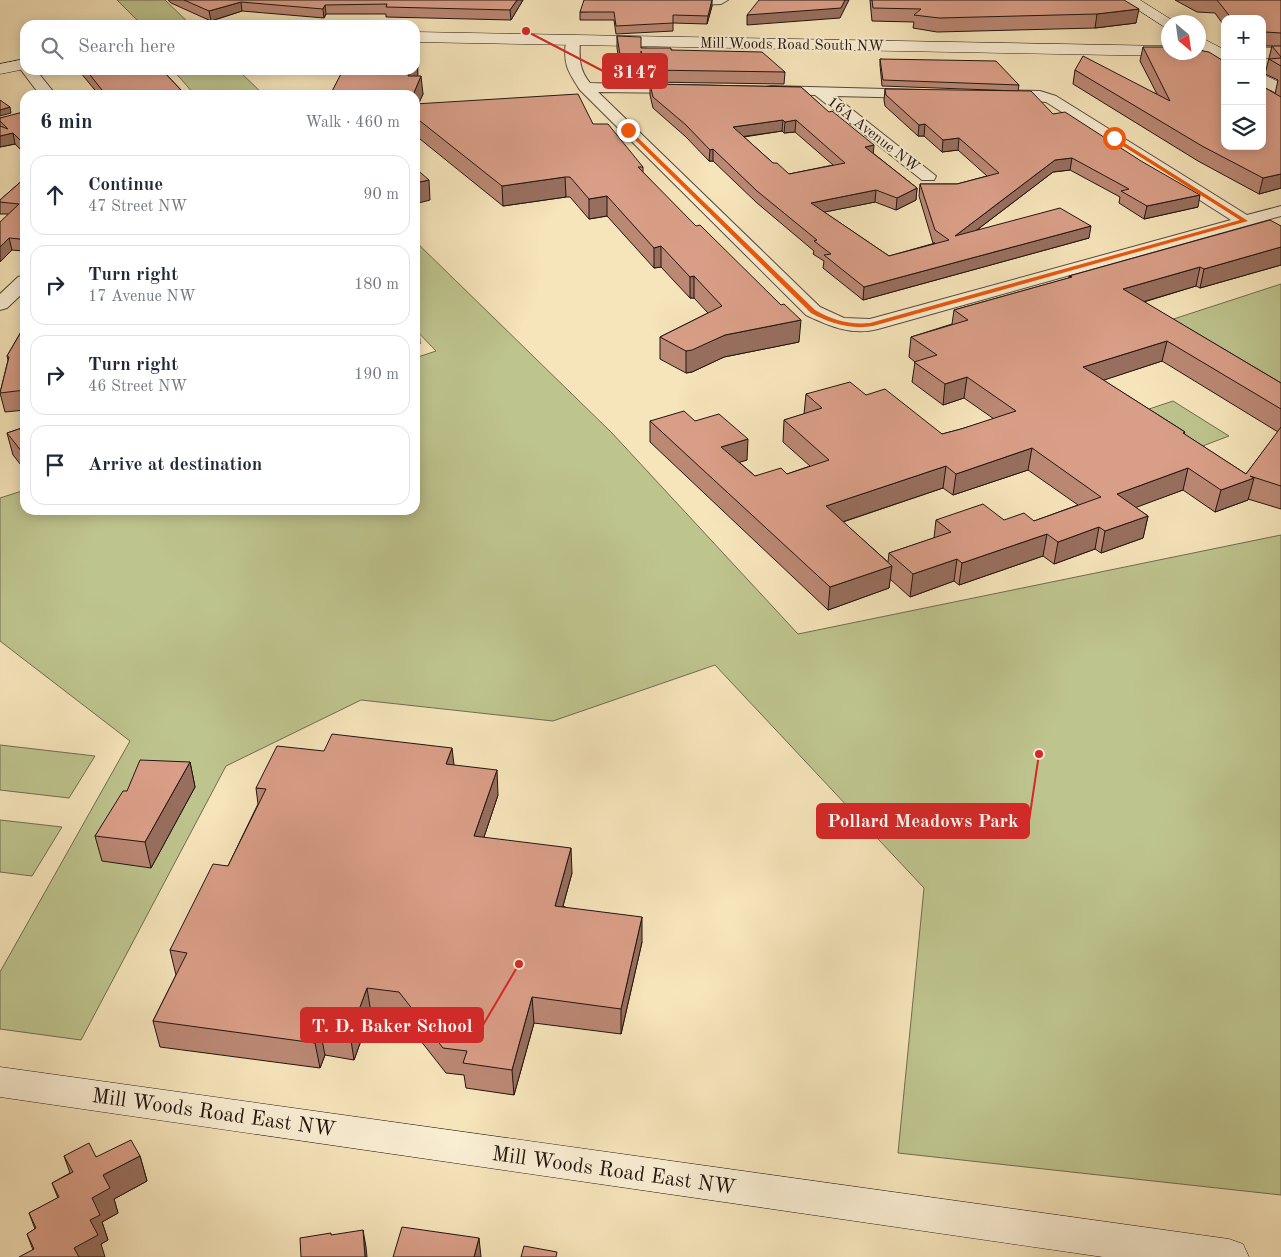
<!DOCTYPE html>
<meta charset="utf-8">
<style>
body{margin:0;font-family:"Old Standard TT",serif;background:#f6f6f7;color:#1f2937}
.controls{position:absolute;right:15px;top:15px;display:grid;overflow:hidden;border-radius:10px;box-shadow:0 2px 12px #0003}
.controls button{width:45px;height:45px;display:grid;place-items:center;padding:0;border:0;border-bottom:1px solid #e0e1e3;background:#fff;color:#1f2937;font:25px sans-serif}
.compass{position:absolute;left:1161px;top:15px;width:45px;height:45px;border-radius:50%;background:#fff;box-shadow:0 2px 12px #0003;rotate:151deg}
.stop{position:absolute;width:15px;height:15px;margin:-11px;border:4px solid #ea580c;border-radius:50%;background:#fff}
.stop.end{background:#ea580c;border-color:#fff;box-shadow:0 1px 5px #0008}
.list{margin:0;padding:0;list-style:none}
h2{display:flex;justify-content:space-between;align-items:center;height:65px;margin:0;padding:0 20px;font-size:21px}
h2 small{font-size:16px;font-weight:400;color:#747a83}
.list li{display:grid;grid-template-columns:32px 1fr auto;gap:15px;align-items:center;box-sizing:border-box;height:80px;margin:0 10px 10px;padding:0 10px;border:1px solid #e0e1e3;border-radius:15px}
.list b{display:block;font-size:19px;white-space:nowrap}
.list p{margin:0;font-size:16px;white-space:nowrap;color:#747a83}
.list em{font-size:16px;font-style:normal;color:#747a83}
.icon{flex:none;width:28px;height:28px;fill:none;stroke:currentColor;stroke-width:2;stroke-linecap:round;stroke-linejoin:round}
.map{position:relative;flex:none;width:1281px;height:1257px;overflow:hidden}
.search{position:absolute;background:#fff;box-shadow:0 2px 12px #0003;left:20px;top:20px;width:400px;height:55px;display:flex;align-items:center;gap:12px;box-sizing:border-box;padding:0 18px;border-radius:15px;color:#747a83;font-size:19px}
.panel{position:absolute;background:#fff;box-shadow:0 2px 12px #0003;left:20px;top:90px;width:400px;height:425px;border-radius:15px}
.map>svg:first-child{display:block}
</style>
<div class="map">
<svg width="1281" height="1257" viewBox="0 0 1281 1257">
<rect width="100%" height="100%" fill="#f6e4ba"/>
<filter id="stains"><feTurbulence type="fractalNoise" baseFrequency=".004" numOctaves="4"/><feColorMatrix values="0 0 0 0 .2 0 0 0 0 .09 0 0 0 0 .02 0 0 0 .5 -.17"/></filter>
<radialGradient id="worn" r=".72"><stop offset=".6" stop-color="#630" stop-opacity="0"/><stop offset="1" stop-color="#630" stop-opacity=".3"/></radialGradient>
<!-- green -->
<g fill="#bec48e" stroke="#706c4f">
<polygon points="117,0 165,0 191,25 142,25"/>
<polygon points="173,70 238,70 264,95 195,95"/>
<polygon points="415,241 612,433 798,634 1281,535 1281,1195 898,1153 924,888 715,665 553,721 361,700 226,766 81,1040 0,1029 0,972 130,741 0,641 0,498 25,490 25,510 415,510 415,358 436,351 415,329"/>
<polygon points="1281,284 1281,404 1152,326"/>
<polygon points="1173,401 1229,436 1200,447 1146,410"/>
<polygon points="0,745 95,756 69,798 0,790"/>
<polygon points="0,820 62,827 32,876 0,872"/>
</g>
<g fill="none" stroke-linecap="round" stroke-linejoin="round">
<defs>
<g id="street">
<polygon points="674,0 728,0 721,4 679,6 674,5 672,2"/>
<path d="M573,37l5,1 2,3c-1,16 -1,29 10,42l98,3 2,3 -2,3 -5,1 -85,-1 222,215 24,11 26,1 361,-99 -185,-118 -50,-4 -3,-3 3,-3 5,-2 39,1 16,5 191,119 34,-9v10l-403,113c-26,7 -49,-3 -72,-14l-226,-225c-12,-19 -17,-25 -14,-49l2,-3z"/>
<polygon points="25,66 25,70 36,70 56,95 40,95 21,70"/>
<polygon points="771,86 923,90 926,93 923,96 918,98 835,96 936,176 934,180 922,180 815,95 766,93 764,90 766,87"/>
<polygon points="25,275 25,291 7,308 0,310 0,294 18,277"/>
</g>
<g id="secondary">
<polygon points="1123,0 1140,0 1175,22 1168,22 1168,27 1163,26"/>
<polygon points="415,32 1168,46 1168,52 1175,52 1168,56 415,42"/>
<polygon points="1198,36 1225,50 1225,62 1198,48"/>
<rect x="1262" y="48" width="19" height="10"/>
<polygon points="25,59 25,69 0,74 0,64"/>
<polygon points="1262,74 1281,83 1281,95 1262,86"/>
<polygon points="0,1067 1229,1239 1243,1244 1249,1257 1103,1257 0,1097"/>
</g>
</defs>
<!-- street casing -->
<use href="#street" stroke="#56493a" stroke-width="2"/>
<!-- secondary casing -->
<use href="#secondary" stroke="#211510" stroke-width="1"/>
<!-- street -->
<use href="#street" fill="#f9edd2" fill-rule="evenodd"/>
<!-- secondary -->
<use href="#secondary" fill="#f9edd2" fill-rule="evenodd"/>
</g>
<!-- wall -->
<g fill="#bb8874" stroke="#211510" fill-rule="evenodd">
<polygon points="168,0 523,0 511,20 386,17 386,14 326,14 324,18 242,11 211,21 171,3"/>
<polygon points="870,0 1124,0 1136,23 1095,28 937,32 913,28 914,22 872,21"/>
<polygon points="1175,0 1281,0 1281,188 1259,194 1198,161 1073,84 1075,70 1157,94 1140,61 1143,47 1275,94 1278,80 1265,74 1272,46 1262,46 1262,19 1225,19 1225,27 1215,13 1197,12"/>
<polygon points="712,6 707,24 673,23 673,31 616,34 614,20 580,20 580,12"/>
<polygon points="617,36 641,48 671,50 785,72 784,84 647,82 641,64 641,73 621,73 617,48"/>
<polygon points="880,59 1019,85 1018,91 882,86 880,65"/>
<polygon points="418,67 417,76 423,94 418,104 593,124 643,167 643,172 799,342 724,357 692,372 686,373 660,359 660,337 708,313 694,298 690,298 661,267 654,268 607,216 589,219 570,197 566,197 503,206 415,135 415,95 343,70"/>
<polygon points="80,70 162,70 181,90 182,95 99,95 80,72"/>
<path d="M650,84l151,3 72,66 44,35 -1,12 -20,10 -21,-8 -51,10 65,44 46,-13h-2l-14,-47 1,-12h37l30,-8 -29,-26 -16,2 -18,-16h-6l-33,-30 -1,-6 1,-11 168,25 145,93 -54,12 -25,-16 1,-6 -50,-27 -17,2 -76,58 112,8 -226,62 -40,-32 1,-7 -11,-7 1,-3 -57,-48 -44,-42h-4l-23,-24 -33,-29 -3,-13zM782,131l2,2 11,-1 38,33 -44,9 -16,-11 -29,-26z"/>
<polygon points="25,113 25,154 15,144 0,147 0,118"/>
<polygon points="25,178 25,248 23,251 12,250 0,262 8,214 0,214 0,200"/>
<path d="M1281,226v39l-81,23 -4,-2 -52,16 137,81v126l-33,-10v1l-33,12 -32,-22 -48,17 13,9 -5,22 -42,15 -6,-4 -41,15 -11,-8 -84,29 -5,-4 -44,16 -20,-18 -1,9 -61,22 -178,-168v-21h45l52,39 -8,2 16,14 32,-2 23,-8 -27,-24 1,-22 20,-6 2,-20 60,1 76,39 19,-5 33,-10 -30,-21 -21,7 -31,-23 3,-20 -6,-5 2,-20 41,-13 2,-14 115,-32v-2zM1162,361l116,71 -32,42 -62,-40 1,-2 -82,-52zM1028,470l50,35 -44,16 -98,-1 -2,18 -45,15 -1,9 -45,-40 100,-34 10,7z"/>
<polygon points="25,325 25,410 5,412 0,393 8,360 7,356"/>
<polygon points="25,427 25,470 13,455 7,433"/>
<polygon points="190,762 195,787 151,868 102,861 95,836 127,791"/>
<polygon points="454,765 498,795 484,837 572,873 563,906 642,942 621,1034 534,1023 514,1095 466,1088 464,1075 446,1073 402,1017 371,1013 354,1060 325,1055 320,1068 160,1047 153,1021 176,975 170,950 228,866 258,804 256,788"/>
<polygon points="64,1156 96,1157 140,1156 147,1181 114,1199 118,1213 102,1222 108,1240 101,1244 33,1250 27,1234 35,1229 29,1213 58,1198 52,1183 70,1173"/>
</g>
<!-- shaded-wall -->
<g fill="#986f5e" stroke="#211510">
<polygon points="517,0 523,0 511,20 510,10"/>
<polygon points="712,0 712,6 707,24 708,16"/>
<polygon points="845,0 849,0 840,18 747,25 747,15"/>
<polygon points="241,2 242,11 211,21 209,11"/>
<polygon points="325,5 326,14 324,18 323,9"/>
<polygon points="1139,9 1136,23 1095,28 1097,14"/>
<polygon points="1265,32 1262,45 1263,35"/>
<polygon points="416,49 418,75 409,94 408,76 410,70 415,70 415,52"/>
<polygon points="421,76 423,94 415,112 415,95 413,95"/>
<polygon points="181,90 182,95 175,95 174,91"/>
<polygon points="10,107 11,113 0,116 0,110"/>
<polygon points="783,120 782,131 733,138 733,127"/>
<polygon points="796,120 795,132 784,133 785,122"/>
<polygon points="925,124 924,136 918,136 919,125"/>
<polygon points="13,133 15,144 0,147 0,136"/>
<polygon points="959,138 958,150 942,152 943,140"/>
<polygon points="874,145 873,157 865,147"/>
<polygon points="713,149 713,161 709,161 710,150"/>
<polygon points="1072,158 1070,170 1053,172 953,248 955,236 1055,160"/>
<polygon points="1281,174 1281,188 1259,194 1263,178"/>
<polygon points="565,177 566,197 503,206 502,186"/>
<polygon points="429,180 430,200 415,204 415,183"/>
<polygon points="917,188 916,200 896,210 897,198"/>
<polygon points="876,190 875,202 810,215 811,203"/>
<polygon points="1200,195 1198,207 1144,219 1147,206"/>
<polygon points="607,196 607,216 589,219 589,199"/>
<polygon points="1091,226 1089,238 863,300 864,287"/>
<polygon points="25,234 25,248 23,251 20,239"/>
<polygon points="9,238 12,250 0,262 0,247"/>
<polygon points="661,246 661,267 654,268 654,248"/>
<polygon points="1281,247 1281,265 1200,288 1204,269"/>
<polygon points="1200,267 1196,286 1119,309 1123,289"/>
<polygon points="694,276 694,298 690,298 690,277"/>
<polygon points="801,320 799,342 724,357 692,372 686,373 686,351 725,335"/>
<polygon points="419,324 420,344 415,346 415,325"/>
<polygon points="1167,341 1162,361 1080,388 1083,367"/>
<polygon points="967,377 964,398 943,405 945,384"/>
<polygon points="748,439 747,460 721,468 721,447"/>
<polygon points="1032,448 1028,470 953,495 956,474"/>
<polygon points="25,451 25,463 22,452"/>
<polygon points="946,466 943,488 824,528 826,506"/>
<polygon points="1188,468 1183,490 1113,516 1117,494"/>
<polygon points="1254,478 1248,500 1215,512 1221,490"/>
<polygon points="1148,516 1143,538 1101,553 1105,531"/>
<polygon points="1099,527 1095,549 1054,564 1058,542"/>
<polygon points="1047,534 1043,556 959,585 962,563"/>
<polygon points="957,559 954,581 910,597 913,574"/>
<polygon points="892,566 889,588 828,610 830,587"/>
<polygon points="452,748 455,773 446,764"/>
<polygon points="190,762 195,787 151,868 145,842"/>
<polygon points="497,770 498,795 476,861 474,836"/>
<polygon points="571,848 572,873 556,931 555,906"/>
<polygon points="642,917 642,942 621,1034 621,1009"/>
<polygon points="367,988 371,1013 354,1060 350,1034"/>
<polygon points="532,997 534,1023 514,1095 512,1070"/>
<polygon points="320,1030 325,1055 320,1068 315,1043"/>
<polygon points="140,1156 147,1181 114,1199 118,1213 102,1222 108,1240 101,1244 105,1257 78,1257 74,1248 90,1220 92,1198 103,1175"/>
<polygon points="363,1230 366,1247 367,1257 365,1257"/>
<polygon points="479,1238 481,1257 474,1257"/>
</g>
<!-- building -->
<g fill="#d99e87" stroke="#211510" fill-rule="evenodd">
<polygon points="184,0 517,0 510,10 386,7 387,4 325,5 323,9 241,2 209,11"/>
<polygon points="584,0 712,0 708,16 673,15 673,23 616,26 614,12 580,12"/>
<polygon points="759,0 845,0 841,8 747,15"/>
<polygon points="872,0 1124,0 1139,9 1097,14 939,18 914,15 921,9 873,8"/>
<polygon points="1217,0 1281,0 1281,33 1265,32 1263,35 1262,34 1262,19 1232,19"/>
<polygon points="617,36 641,37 641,48 671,48 671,50 762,52 785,72 647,70 641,51 641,62 621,61"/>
<polygon points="1272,46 1281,46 1281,57"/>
<polygon points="1143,47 1168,47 1168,52 1198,52 1198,50 1209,52 1225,62 1225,146 1262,146 1262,86 1281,97 1281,174 1263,178 1202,146 1075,70 1083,56 1170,101"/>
<polygon points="1281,58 1281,66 1269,59"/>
<polygon points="880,59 996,61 1019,85 883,80"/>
<polygon points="86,70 162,70 181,90 174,91 178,95 106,95"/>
<polygon points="343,70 410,70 408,76 421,76 413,95 330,95"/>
<path d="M650,84l151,3 28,25 3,-1 42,34 -9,2 52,41 -20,10 -21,-8 -65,13 78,53 60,-16 -14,-10 -15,-46h37l42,-11 -40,-35 -16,2 -18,-16 -6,1 -33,-30 -1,-6 146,2 22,23 12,-2 76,49 59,34 -53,11 -26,-15 8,-2 -57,-31 -17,2 -100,76 105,-28 31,18 -227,61 -40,-32 7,-1 -17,-13 3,-1 -60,-49 -44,-42 -3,1 -24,-25 -33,-28zM783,120l2,2 11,-2 49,43 -56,11 -12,-11h-4l-40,-36z"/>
<polygon points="578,94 593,124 608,124 643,167 638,167 696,226 700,225 781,305 784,304 801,320 725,335 692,350 686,351 660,337 722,306 694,276 690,277 661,246 654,248 607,196 589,199 570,177 565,177 502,186 415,117 415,104"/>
<polygon points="0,100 10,107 0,110"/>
<polygon points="23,112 25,113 25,145 13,133 0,136 0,126 8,129 0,121 0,118"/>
<polygon points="415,168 429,180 415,183"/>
<polygon points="25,178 25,234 20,239 9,238 0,247 0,222 19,204 0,202 0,200"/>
<polygon points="1270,220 1281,226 1281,247 1204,269 1200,267 1123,289 1281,383 1281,409 1167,341 1083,367 1185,432 1183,433 1246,474 1281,427 1281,486 1250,476 1254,478 1221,490 1188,468 1117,494 1148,516 1105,531 1099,527 1058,542 1047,534 962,563 957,559 913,574 889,553 951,532 936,520 983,504 1004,520 1024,513 1034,521 1101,497 1032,448 956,474 946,466 826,506 892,566 830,587 650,421 684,411 695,421 719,414 748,439 721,447 755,476 781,468 787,474 829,460 784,420 822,408 806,394 850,382 866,395 885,389 942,434 961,429 1016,411 967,377 945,384 914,362 937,355 911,337 968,320 954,310 1072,277 1069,276"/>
<polygon points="25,325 25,390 0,393 9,357 7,356"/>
<polygon points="25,427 25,451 22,452 7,433"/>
<polygon points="332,734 452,748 446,764 497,770 474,836 571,848 555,906 642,917 621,1009 532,997 512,1070 463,1063 467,1051 443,1048 399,992 367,988 350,1034 320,1030 315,1043 153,1021 187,953 170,950 213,864 228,866 266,789 256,788 277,746 324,751"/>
<polygon points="140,760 190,762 145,842 95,836 123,791 127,791"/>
<polygon points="131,1140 140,1156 103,1175 110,1188 92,1198 100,1215 90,1220 98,1235 74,1248 79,1257 19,1257 34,1249 27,1234 36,1228 29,1213 59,1197 52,1183 73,1172 64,1156 89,1143 96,1157"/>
<polygon points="402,1227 479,1238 474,1257 393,1257"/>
<polygon points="363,1230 365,1257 301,1257 300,1238 331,1233 331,1235"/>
<polygon points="524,1246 557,1252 556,1257 521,1257"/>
</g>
<!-- route -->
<path fill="#ea580c" d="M626,129h3l186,181c17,10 35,15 55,13l370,-103 -128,-81v-2h3l133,84 -375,105c-22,4 -44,-3 -62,-13l-185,-182z"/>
<g text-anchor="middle" stroke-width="4" stroke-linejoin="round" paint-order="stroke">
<!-- far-street labels -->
<g font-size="15" fill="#211510" stroke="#f9edd2">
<text transform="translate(792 44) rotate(1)" y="5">Mill Woods Road South NW</text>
<text transform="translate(874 134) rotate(38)" y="5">16A Avenue NW</text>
</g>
<!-- near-street labels -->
<g font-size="21" fill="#211510" stroke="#f9edd2">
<text transform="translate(214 1112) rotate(8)" y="7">Mill Woods Road East NW</text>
<text transform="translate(614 1170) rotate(8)" y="7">Mill Woods Road East NW</text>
</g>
</g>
<!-- callouts -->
<path fill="none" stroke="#d62828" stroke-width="2" d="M526 31L603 71M1039 754L1029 821M519 964L483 1025"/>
<g fill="#d62828" stroke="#f9edd2" stroke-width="2">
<circle cx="526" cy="31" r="5"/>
<circle cx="1039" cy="754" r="5"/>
<circle cx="519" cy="964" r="5"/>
</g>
<g fill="#d62828" stroke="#d62828" stroke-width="2">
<rect x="603" y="54" width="64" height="34" rx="5"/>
<rect x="817" y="804" width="212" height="34" rx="5"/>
<rect x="301" y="1008" width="182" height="34" rx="5"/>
</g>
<g font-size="19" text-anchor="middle" font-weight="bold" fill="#fff">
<text x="635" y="78">3147</text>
<text x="923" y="827">Pollard Meadows Park</text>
<text x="392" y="1032">T. D. Baker School</text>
</g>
<rect width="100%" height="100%" filter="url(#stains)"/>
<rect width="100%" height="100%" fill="url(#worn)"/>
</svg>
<div class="controls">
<button>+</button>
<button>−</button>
<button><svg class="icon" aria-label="layers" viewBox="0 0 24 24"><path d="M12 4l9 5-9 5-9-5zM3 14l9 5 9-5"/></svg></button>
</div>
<svg class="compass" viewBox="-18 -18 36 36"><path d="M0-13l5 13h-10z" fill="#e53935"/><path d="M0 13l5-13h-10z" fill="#747a83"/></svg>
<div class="stop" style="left:1114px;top:138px"></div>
<div class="stop end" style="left:628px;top:130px"></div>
<div class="search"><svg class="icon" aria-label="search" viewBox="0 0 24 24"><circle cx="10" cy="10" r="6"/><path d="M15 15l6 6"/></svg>Search here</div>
<section class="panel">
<h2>6 min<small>Walk · 460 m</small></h2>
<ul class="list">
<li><svg class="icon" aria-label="ahead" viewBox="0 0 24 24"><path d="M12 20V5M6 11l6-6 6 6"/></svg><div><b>Continue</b><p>47 Street NW</p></div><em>90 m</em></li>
<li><svg class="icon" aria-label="right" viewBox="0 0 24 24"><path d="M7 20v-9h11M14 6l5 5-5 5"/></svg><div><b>Turn right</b><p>17 Avenue NW</p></div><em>180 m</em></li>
<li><svg class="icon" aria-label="right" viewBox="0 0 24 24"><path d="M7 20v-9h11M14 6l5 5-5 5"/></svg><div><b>Turn right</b><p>46 Street NW</p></div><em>190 m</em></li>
<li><svg class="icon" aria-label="arrive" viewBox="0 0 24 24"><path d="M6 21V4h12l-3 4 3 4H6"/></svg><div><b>Arrive at destination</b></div></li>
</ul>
</section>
</div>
